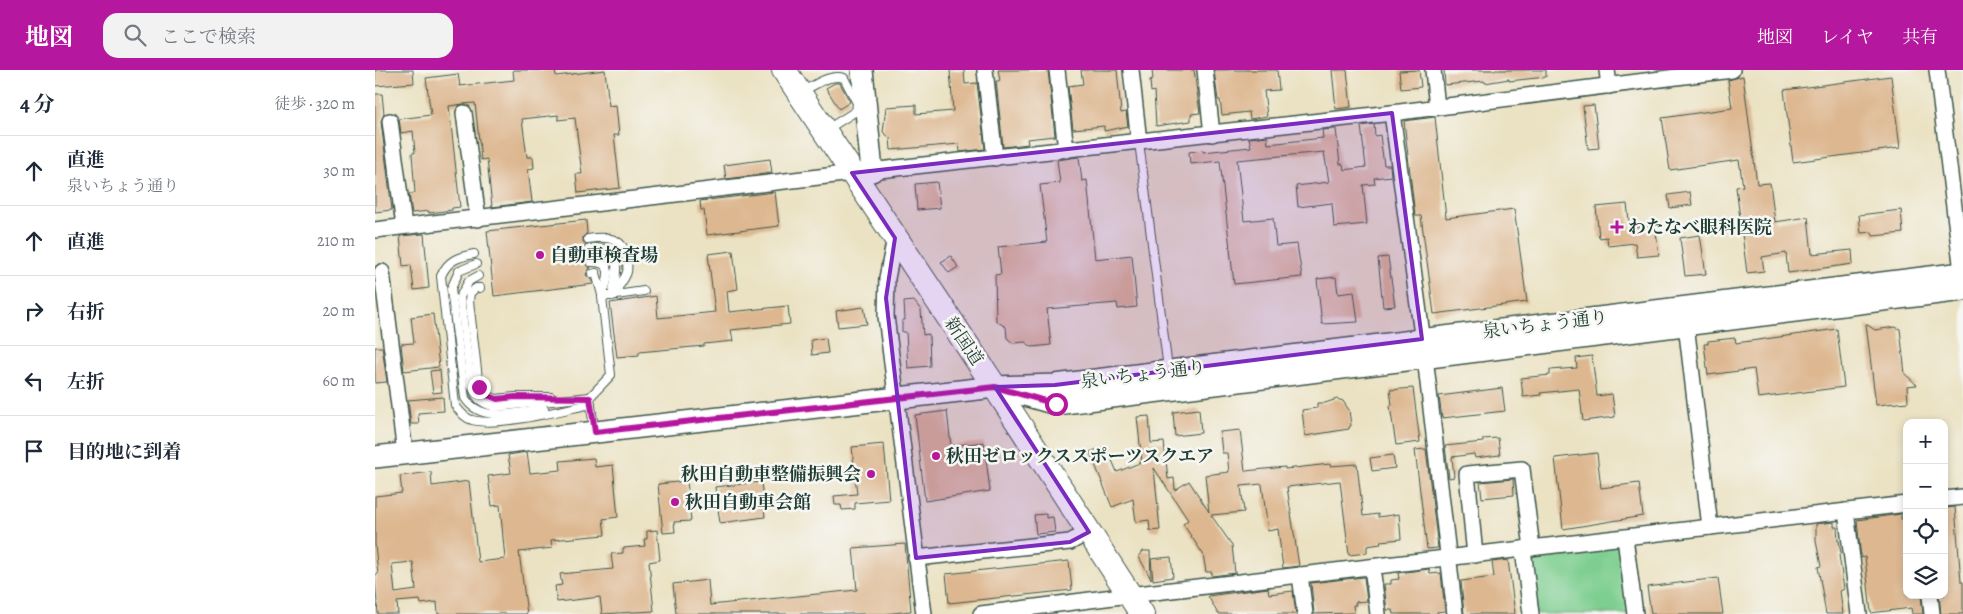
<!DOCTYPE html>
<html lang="ja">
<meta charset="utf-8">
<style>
body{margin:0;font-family:Alegreya,"Noto Serif JP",serif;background:#f2f2f3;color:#1f2937}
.controls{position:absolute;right:15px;bottom:15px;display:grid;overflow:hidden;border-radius:10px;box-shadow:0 2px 8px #0003}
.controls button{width:45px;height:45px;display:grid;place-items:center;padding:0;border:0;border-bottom:1px solid #e0e1e3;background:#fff;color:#1f2937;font:25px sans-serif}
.stop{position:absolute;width:15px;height:15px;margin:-11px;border:4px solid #b5179e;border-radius:50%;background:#fff}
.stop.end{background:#b5179e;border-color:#fff;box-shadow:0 1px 5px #0008}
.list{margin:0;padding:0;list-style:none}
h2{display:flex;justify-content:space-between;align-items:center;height:65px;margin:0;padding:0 20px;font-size:21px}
h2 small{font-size:16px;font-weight:400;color:#747a83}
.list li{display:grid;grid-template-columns:32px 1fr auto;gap:15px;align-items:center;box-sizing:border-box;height:70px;padding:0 20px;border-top:1px solid #e0e1e3}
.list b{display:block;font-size:19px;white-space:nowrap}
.list p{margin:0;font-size:16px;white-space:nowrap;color:#747a83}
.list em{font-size:16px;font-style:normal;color:#747a83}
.icon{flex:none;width:28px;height:28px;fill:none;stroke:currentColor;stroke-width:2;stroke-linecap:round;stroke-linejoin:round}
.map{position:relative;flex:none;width:1588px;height:544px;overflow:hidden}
header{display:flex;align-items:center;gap:30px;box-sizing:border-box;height:70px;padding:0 25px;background:#b5179e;color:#fff}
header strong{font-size:24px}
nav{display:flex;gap:28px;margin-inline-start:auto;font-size:18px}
.search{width:350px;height:45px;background:#f2f2f3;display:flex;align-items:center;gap:12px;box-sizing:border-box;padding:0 18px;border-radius:15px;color:#747a83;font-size:19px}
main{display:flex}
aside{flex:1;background:#fff}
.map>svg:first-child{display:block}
</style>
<header>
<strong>地図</strong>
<div class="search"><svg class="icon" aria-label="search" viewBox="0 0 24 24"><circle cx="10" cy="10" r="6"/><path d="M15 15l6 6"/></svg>ここで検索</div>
<nav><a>地図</a><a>レイヤ</a><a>共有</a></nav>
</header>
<main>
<aside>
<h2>4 分<small>徒歩 · 320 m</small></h2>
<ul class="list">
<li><svg class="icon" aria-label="ahead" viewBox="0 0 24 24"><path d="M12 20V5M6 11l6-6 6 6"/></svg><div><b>直進</b><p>泉いちょう通り</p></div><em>30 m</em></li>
<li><svg class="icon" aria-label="ahead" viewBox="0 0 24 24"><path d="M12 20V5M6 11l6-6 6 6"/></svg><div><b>直進</b></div><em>210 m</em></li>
<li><svg class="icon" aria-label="right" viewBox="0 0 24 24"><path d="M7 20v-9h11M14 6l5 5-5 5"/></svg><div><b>右折</b></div><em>20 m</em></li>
<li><svg class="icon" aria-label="left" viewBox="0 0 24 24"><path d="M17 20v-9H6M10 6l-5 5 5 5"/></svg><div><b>左折</b></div><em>60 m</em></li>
<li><svg class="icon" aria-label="arrive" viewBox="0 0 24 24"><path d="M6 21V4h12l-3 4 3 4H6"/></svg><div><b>目的地に到着</b></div></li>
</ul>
</aside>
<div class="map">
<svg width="1588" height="544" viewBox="0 0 1588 544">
<rect width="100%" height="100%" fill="#f6f6f2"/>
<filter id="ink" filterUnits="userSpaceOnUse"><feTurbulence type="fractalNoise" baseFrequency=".02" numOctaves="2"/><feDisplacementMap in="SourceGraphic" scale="10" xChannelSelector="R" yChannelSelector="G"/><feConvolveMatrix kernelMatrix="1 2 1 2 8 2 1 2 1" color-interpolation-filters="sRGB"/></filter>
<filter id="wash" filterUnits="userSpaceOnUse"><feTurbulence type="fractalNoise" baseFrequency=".0096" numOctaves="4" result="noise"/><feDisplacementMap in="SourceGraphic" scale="20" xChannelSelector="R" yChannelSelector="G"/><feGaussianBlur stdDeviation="1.12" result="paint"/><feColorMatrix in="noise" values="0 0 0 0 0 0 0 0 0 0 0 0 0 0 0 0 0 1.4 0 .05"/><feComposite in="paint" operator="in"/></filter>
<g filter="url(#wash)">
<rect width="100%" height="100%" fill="#ebe2c3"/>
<!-- green -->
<polygon fill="#7dce8f" stroke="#4e8662" points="1244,474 1256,544 1160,544 1153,487 1157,484"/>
<g id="blocks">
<!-- building -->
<g fill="#ddb790" fill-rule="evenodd">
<polygon points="0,0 38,0 39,13 0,16"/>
<polygon points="138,0 180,0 181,6 230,0 234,36 241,35 244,65 239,65 245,118 203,123 201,104 207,104 200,48 183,50 183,45 147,49 152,87 158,87 159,98 153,99 157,132 117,137 112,89 106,90 100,33 88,34 74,36 85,137 77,138 77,140 54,143 54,141 37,143 34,124 40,123 37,83 40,83 38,61 26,63 24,49 56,45 51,8 83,4 85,16 139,10"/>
<polygon points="575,0 589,0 590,14 602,13 610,79 585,82 584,74 516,80 515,68 508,62 511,37 541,35 541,44 578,41"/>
<polygon points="623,0 673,0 680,66 652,69 653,74 628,77 621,11 625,11"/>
<polygon points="706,0 742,0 746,43 751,42 753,56 729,61 729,56 698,59 693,16 708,14"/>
<polygon points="777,0 819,0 825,43 816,44 816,51 781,56 779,21 776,22 775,11 778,10"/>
<polygon points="839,0 902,0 904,20 889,21 892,46 875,49 874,42 847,45 845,30 843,30"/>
<polygon points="957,0 972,0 976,37 961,39"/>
<polygon points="1044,0 1046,17 1026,19 1024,1"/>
<polygon points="1069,0 1171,0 1171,7 1134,11 1134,9 1110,13 1109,11 1070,15"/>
<polygon points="1368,6 1382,114 1395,113 1400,152 1433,147 1437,184 1477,180 1478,194 1413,203 1411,183 1387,187 1389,201 1372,203 1361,117 1368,116 1364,90 1295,100 1287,48 1357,38 1353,10"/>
<polygon points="1516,6 1525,78 1418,92 1409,20"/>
<polygon points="460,13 465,13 475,32 464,39 451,18"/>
<polygon points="0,24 7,24 9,44 6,52 17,140 0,142"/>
<polygon points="1219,35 1224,78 1213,79 1208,36"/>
<polygon points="1060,47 1071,148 1139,139 1152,232 1059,244 1046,146 1040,146 1029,51"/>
<polygon points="999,54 1000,66 1005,65 1009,95 1015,95 1016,106 999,108 1000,114 988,115 992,154 959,157 957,133 923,137 921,116 954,112 949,82 862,90 869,151 898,148 901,176 922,174 927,207 859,214 845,91 815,94 814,82 828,80 828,82 876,77 874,68 892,66 893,74 948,68 947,60 961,59 965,94 968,94 969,100 991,97 986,56"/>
<polygon points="704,87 707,111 712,110 720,189 757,185 762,237 743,239 742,233 672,239 676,275 657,277 650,272 638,273 632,268 631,257 621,251 620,205 626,204 623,177 672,172 665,115 685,113 682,90"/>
<polygon points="395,89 397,103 351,109 349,95"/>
<polygon points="562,112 565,138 542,140 540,114"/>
<polygon points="400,122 404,156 332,165 329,140 326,140 325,131"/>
<polygon points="1315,122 1317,135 1295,138 1293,125"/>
<polygon points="1252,134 1255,158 1280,155 1284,185 1262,187 1260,173 1233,176 1232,167 1224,168 1221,137"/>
<polygon points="1526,140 1528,163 1498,166 1497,162 1486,163 1484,145"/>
<polygon points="211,150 212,163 208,167 208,172 211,174 208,180 211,184 215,185 210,192 212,196 216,198 213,200 211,205 217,210 218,214 119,226 112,161"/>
<polygon points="49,164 54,218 39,220 36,195 28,196 25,166"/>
<polygon points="1325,165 1331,204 1310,206 1305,168"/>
<polygon points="358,181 363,219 352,221 354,242 413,236 415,254 356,260 358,271 329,274 329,276 264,282 264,285 242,287 235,233 281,226 283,248 340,242 333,184"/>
<polygon points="576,186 583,197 574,203 566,192"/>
<polygon points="1013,187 1020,236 1008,237 1003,188"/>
<polygon points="961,207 963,224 979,222 983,252 947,254 942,209"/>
<polygon points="539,231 546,240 548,265 554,264 555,296 533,298 531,262 527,262 527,250 530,250 529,232"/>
<polygon points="489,237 492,254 463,257 461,241"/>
<polygon points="58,244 64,297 29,301 26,274 39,273 36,247"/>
<polygon points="1491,254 1500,260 1520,257 1525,259 1530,304 1542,315 1532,316 1533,332 1501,335"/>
<polygon points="1462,259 1469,317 1383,328 1379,299 1333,305 1329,274 1333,274 1333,271 1360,268 1361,273"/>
<polygon points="451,268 453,283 437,285 436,270"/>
<polygon points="0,277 7,277 12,312 0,313"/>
<polygon points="1217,286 1222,326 1237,324 1240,347 1208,351 1204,319 1165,323 1166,325 1148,327 1146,308 1175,305 1175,300 1202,298 1201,288"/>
<polygon points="65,300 67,322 58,323 55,301"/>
<polygon points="1038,318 1045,372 1021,375 1015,336 1017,335 1015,320"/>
<polygon points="1127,318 1130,341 1067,348 1064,326"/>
<polygon points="68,327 69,341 43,343 44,354 36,354 33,330"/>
<polygon points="962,329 968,331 974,340 976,356 974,357 974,359 930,366 927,340 942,338 942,333 950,333"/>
<polygon points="824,339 826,363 800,366 798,342"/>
<polygon points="572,341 576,376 609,372 615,421 550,431 540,345"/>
<polygon points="774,346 776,373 789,372 793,409 799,408 800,420 814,411 834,442 830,405 854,402 852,383 847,383 845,362 865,360 870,401 910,397 910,399 955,394 955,396 982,394 988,446 1003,444 1003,447 1024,444 1026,469 1005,471 1006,474 992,476 992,483 974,485 965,411 912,417 924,496 908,498 903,459 893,461 887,414 866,416 869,442 836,445 857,475 860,503 837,506 837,502 831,502 828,484 808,454 813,450 779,398 785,460 775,461 774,450 761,452 758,429 737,437 715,382 731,376 742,402 767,392 762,347"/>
<polygon points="1123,368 1125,385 1100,388 1099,384 1077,387 1079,407 1074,408 1070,376 1108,372 1108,369"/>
<polygon points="509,374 514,430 480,433 480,439 467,440 466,435 460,435 459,426 482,424 477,377"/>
<polygon points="1051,379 1063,478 1052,479 1040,380"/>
<path d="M152,382l3,21 31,-3 -1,-9 34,-3 1,9 18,-2 5,52 -15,2 2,16 -54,5 1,8 -33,4 8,62h-89l-1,-12 -16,2 -1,-4 -23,2 1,12h-20l-3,-34v-5l3,-1 -3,-30v-48l27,-3 -2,-17 31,-4 1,14 37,-5 9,81 27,-3 -5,-54 -8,1 -4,-30 23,-3 -3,-18zM38,492l3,28 -21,3 -3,-29z"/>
<polygon points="1222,383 1226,418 1264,413 1268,446 1188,459 1180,388"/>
<polygon points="1018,385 1020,398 997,401 995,388"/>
<polygon points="1138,409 1139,425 1107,428 1105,412"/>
<polygon points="312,411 316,451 299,452 300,462 288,463 283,414"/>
<polygon points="386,412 390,447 345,453 340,417"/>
<polygon points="1580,437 1586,512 1588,512 1588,544 1566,544 1564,525 1569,525 1569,438"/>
<polygon points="671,444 671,448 678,447 680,462 661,464 659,445"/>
<polygon points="1526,444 1526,449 1529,449 1532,462 1532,525 1546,525 1548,544 1537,544 1536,538 1496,543 1490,487 1486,488 1482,450"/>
<polygon points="1459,452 1459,457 1462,457 1463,471 1464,471 1466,484 1464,485 1469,519 1465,521 1468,544 1451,544 1443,497 1446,496 1441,471 1441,454"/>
<polygon points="282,460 285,490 274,492 279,541 227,544 225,527 182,532 180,516 187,515 185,504 238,499 236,484 248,483 248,478 270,476 269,469 272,469 272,461"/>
<polygon points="530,474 536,541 510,544 301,544 298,514 333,510 335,535 482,520 478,478"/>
<polygon points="768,481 775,481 776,509 764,487"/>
<polygon points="796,487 798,507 778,510 776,489"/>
<polygon points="1133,490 1140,544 1089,544 1086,511 1119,507 1117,492"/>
<polygon points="694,491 697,520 574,533 571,504"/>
<polygon points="1054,499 1055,504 1066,503 1070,541 1062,542 1062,544 1018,544 1017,540 1012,540 1009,514 1016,514 1016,510 1024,509 1023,503"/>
<polygon points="989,507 992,531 980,532 981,535 978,535 979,543 939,544 936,513"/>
<polygon points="1343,508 1348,544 1276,544 1272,517"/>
<polygon points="893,518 894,524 918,521 921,544 843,544 833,526"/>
</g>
</g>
</g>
<g filter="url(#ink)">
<use href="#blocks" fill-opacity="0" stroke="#3e5649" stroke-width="1"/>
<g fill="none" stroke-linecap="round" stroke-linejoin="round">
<defs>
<g id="lane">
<path d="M426,22c13,-6 29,-19 43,-14l13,25 -1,8 -30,19"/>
<polyline points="764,72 793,299"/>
<path d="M213,169c18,-3 37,-2 39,21 0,3 1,9 0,12 -2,8 -11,17 -15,24"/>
<path d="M214,179c33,-5 29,19 24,42"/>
<path d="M99,184c-16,3 -26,6 -33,22l14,129c4,6 10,13 17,15 28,7 89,-10 119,-16"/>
<path d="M216,192c26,-1 16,19 11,35"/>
<path d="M101,194l-17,7 -8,18 14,109c16,26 54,14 79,11"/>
<polyline points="217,204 221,203 227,225"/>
<path d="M103,206l-9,5 -9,16 11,86c5,16 8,19 24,24l95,-10"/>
<polyline points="105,218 101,218 95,223 94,231 104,317 112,325 121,329 140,327 176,327"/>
<polyline points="219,360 215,327 236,305 227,227 269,221"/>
</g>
<g id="street">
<polyline points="610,0 620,88"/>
<polyline points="682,0 691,80"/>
<polyline points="756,0 764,72"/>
<polyline points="830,0 837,64"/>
<polyline points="1058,0 1062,37"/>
<polyline points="1232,0 1234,16"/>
<polyline points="1562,0 1588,209"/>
<polyline points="89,43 103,149"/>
<polyline points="1017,43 1050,287 1080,544"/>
<polyline points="15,51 29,156"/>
<polyline points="0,160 477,103 1017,43 1357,0"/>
<polyline points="520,168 512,208 511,246 549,544"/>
<polyline points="7,202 30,383"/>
<polyline points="1310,246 1335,457"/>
<polyline points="1569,429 1588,427"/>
<polyline points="1471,441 1484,544"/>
<polyline points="1250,468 1260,544"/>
<polyline points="1148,479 1156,544"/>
<polyline points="1100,485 1092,404 1147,399 1157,478"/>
<polyline points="541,488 695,472 714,462"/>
<polyline points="997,497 1003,544"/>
<polyline points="925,505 930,544"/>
<polyline points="1555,525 1557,544"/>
<polyline points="606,544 754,525 1532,434"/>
</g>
<g id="secondary">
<polyline points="487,0 497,101"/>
<polyline points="639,322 681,334 1588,220"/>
<polyline points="0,387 620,317 680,315 1588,203"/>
</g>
<polyline id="primary" points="409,0 620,317 767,544"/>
</defs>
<!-- lane casing -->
<use href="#lane" stroke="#3e5649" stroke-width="10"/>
<!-- street casing -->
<use href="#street" stroke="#3e5649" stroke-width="18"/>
<!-- secondary casing -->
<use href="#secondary" stroke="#3e5649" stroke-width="24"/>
<!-- primary casing -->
<use href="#primary" stroke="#3e5649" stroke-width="26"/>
<!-- lane -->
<use href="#lane" stroke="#fff" stroke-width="8"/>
<!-- street -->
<use href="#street" stroke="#fff" stroke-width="15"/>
<!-- secondary -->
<use href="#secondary" stroke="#fff" stroke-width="21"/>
<!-- primary -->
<use href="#primary" stroke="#fff" stroke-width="24"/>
</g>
</g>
<g fill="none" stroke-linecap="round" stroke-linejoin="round" filter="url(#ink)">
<!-- route -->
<polyline stroke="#b5179e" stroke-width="6" points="104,317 112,325 122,329 140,327 215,328 220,362 620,317 681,334"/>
</g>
<!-- marked area -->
<path fill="#7b2cbf" fill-opacity="0.2" stroke="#7b2cbf" stroke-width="4" stroke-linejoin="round" d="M1017,43l30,226 -367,46 -60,2 94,145 -19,10 -154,16 -30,-260 9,-60 -43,-65z"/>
<!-- markers -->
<g fill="#b5179e" stroke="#f6f6f2" stroke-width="2">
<path d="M1239.5 149.5h5v5h5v5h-5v5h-5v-5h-5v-5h5z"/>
<circle cx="165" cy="185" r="5"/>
<circle cx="561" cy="386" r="5"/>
<circle cx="496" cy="404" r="5"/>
<circle cx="300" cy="432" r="5"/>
</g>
<g text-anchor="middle" stroke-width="5" stroke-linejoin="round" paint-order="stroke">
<!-- poi labels -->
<g font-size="18" font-weight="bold" fill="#1f3d34" stroke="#f6f6f2" text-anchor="start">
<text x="1253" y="163">わたなべ眼科医院</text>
<text x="175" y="191">自動車検査場</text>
<text x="571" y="392">秋田ゼロックススポーツスクエア</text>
<text x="486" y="410" text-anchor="end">秋田自動車整備振興会</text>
<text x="310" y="438">秋田自動車会館</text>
</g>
<!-- street labels -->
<g font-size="18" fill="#1f3d34" stroke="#f6f6f2">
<text transform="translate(1170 254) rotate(-7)" y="6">泉いちょう通り</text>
<text transform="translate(589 271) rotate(56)" y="6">新国道</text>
<text transform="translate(768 304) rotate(-7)" y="6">泉いちょう通り</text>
</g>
</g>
</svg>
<div class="controls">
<button>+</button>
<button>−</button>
<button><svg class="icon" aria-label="locate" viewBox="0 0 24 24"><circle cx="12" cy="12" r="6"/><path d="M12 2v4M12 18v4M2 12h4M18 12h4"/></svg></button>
<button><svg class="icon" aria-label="layers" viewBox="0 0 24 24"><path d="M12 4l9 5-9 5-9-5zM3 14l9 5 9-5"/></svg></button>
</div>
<div class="stop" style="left:681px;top:334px"></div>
<div class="stop end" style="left:104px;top:317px"></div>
</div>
</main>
